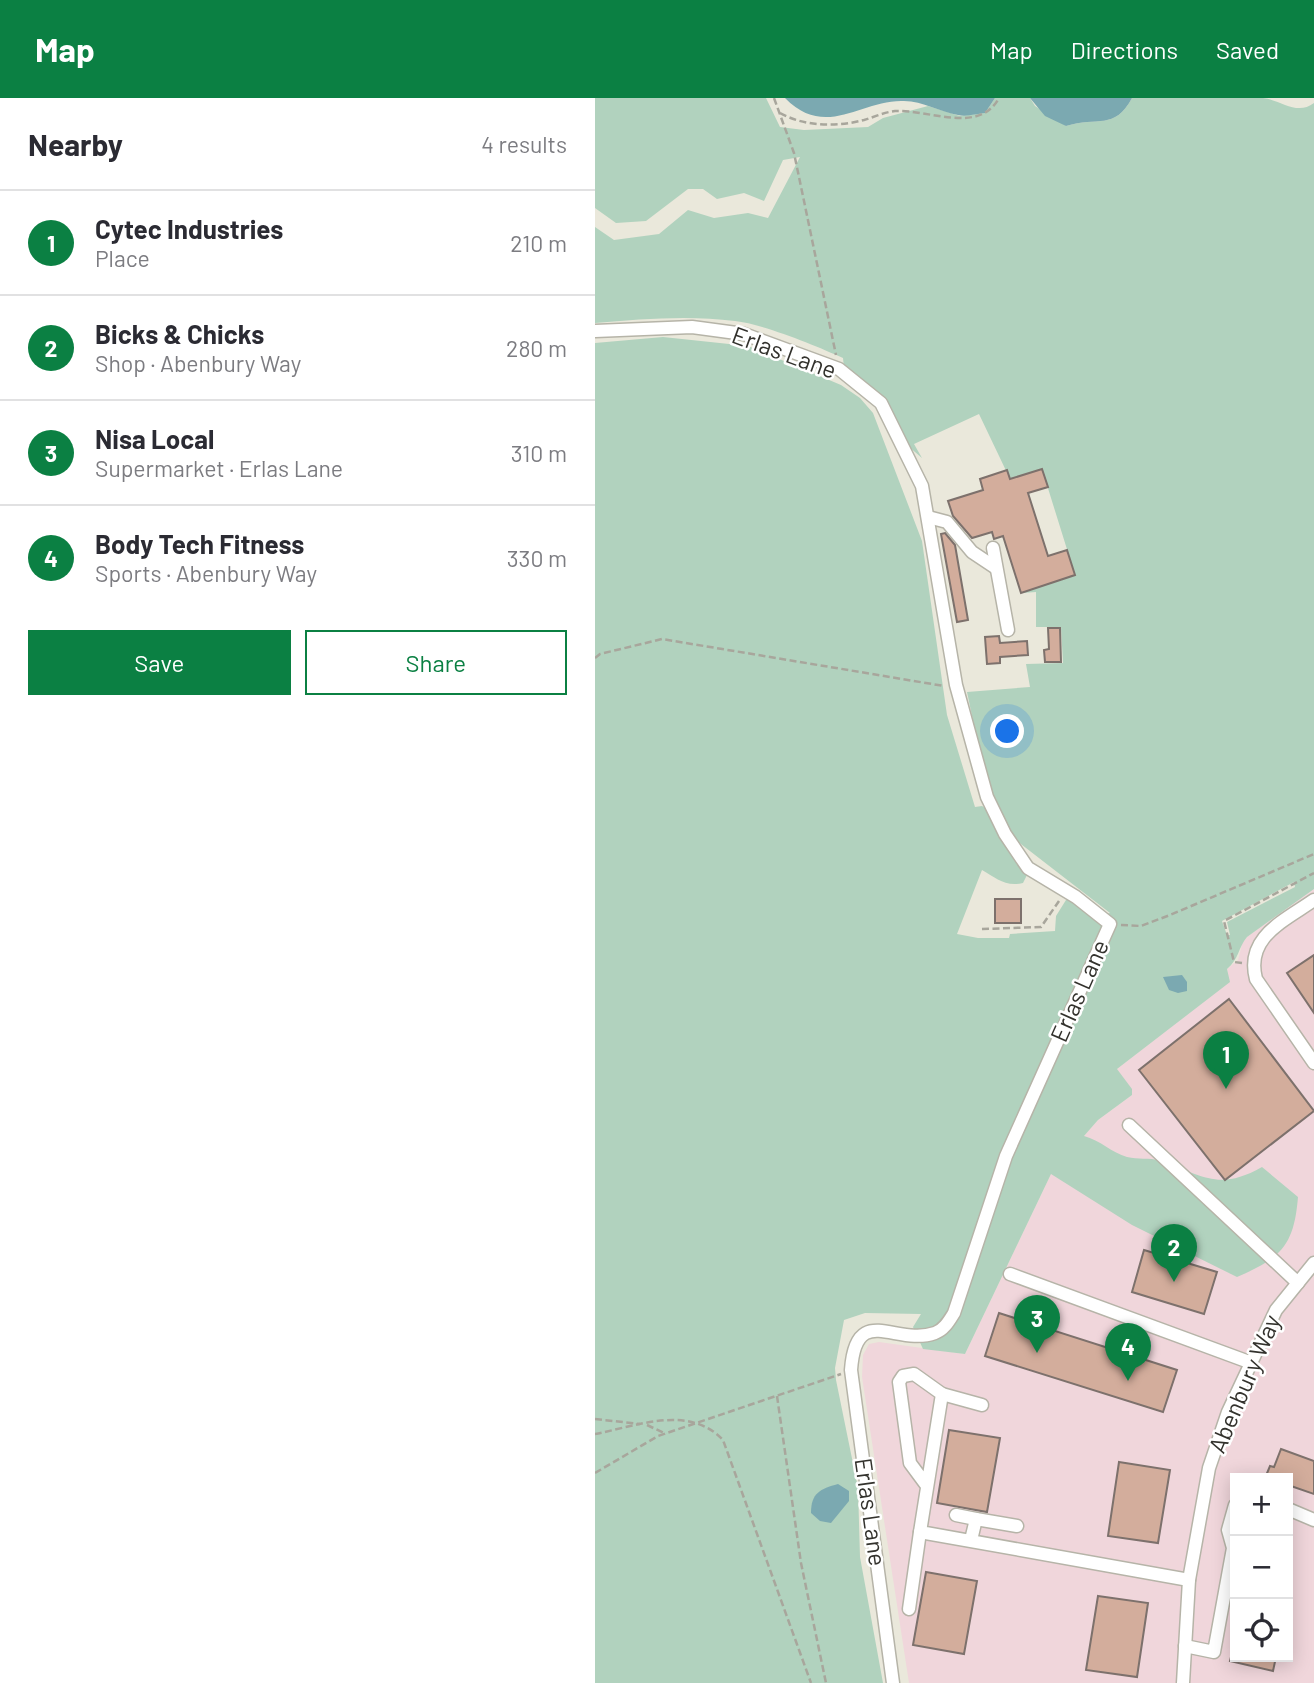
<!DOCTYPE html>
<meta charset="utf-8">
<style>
body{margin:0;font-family:Barlow,sans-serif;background:#f7f7f7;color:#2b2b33}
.controls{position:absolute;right:21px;bottom:21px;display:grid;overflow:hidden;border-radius:0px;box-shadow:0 4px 18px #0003}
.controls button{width:63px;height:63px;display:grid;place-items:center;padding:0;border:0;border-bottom:2px solid #e1e1e2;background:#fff;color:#2b2b33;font:35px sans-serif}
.you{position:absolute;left:413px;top:634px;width:24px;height:24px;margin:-18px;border:5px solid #fff;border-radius:50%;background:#1a73e8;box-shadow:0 0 0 10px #1a73e833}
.badge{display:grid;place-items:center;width:46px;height:46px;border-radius:50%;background:#0b8043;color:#fff;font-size:23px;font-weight:700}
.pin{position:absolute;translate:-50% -58px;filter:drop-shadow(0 2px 4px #0008)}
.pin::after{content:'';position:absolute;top:37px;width:24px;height:21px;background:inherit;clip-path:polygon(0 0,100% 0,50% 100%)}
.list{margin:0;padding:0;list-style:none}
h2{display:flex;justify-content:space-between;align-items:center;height:91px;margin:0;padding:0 28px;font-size:30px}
h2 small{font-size:23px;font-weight:400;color:#7c7c81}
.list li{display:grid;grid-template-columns:46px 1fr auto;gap:21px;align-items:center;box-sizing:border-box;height:105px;padding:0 28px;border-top:2px solid #e1e1e2}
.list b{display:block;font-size:26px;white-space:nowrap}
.list p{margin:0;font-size:23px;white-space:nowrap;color:#7c7c81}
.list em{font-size:23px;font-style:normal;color:#7c7c81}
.actions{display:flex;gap:14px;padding:21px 28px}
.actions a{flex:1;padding:16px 0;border:2px solid #0b8043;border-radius:0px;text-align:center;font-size:24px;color:#0b8043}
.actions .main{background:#0b8043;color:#fff}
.icon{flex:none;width:38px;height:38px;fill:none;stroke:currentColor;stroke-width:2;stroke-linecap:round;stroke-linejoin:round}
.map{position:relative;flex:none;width:719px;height:1585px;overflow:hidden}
header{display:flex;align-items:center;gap:42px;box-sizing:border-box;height:98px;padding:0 35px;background:#0b8043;color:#fff}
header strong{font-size:33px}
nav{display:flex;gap:38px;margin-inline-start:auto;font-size:24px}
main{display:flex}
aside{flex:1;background:#fff}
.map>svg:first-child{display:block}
</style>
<header>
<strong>Map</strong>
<nav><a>Map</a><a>Directions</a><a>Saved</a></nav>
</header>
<main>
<aside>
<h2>Nearby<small>4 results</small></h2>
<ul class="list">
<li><span class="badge">1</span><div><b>Cytec Industries</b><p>Place</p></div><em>210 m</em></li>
<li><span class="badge">2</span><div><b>Bicks &amp; Chicks</b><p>Shop · Abenbury Way</p></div><em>280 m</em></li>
<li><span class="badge">3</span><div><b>Nisa Local</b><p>Supermarket · Erlas Lane</p></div><em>310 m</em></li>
<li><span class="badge">4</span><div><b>Body Tech Fitness</b><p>Sports · Abenbury Way</p></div><em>330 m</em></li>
</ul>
<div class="actions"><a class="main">Save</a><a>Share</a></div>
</aside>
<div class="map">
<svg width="719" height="1585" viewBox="0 0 719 1585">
<rect width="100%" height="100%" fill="#eae8db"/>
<!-- industrial -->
<path fill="#f0d6db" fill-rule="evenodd" d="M719,791v794h-405l-47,-306 1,-22 6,-11 10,-2 86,12 86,-180 47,-54 34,-25 -15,-26 112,-87 -2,-13 11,-9 4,-16 5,-7zM640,1380h53v179h-53z"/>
<!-- green -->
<path fill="#b1d2be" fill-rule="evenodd" d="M0,0h171l14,29 24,3 64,-3 15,-9 45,-12 32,10 25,-3 10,-15h35l5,8 31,20c32,-10 48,5 66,-28 42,0 89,0 131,0 18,2 34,18 51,5v786l-67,48c-9,11 -8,22 -20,32l3,13 -113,87 15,20v6l-34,25 -14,16c16,4 28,17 43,21 11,3 22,0 33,4 43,14 58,31 102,6l36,30c-4,49 -17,61 -61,80l-105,-52 -81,-51 -86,180 -42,-5 -10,-22 8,-13 -56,-1 -21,7 -9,48 1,12 22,108 2,69 23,126h-288v-1340l68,-6 85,9 93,39 19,13 13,15 49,128 25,174 28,92 7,-1 8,5 37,64 -4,8c-18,4 -27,-5 -41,-13l-25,64 21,4h31l1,-4 45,-3 1,-15 10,-16h5l24,17 15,-4 -102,-79 -20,-42 -21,-100 63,-5 -4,-23 37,-1 -2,-36h-25v-35l-14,1 53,-18 -33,-106 -32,10 -31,-65 -65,30 8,14 -14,-12 -20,-40 -43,-28 -2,-20c-26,-12 -80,-34 -108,-37 -46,-6 -94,-2 -140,2v-96l19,13 45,-6 29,-24 26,8 34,-5 20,5 32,-61 -17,3 -19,41 -20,-8 -27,6 -14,-10h-15l-42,32 -30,2 -21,-15zM699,784l1,5 -68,35 3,13h-3l-5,-14z"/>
<!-- water -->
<g fill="#7ba9b1">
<path d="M190,0h210l-10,15c-9,1 -19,4 -27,2 -18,-3 -35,-14 -54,-14 -42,-2 -78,39 -119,-3z"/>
<path d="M435,0h102c-18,33 -34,18 -66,28l-21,-10z"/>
<polygon points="587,877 592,884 592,893 583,895 574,892 568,879"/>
<path d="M243,1386l11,7v10l-18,22 -11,-2 -9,-8c0,-20 9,-24 27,-29z"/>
</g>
<!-- building -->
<g fill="#d3ad9c" stroke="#7d716c" stroke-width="2">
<polygon points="447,371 453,389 433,395 453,458 472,452 480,477 426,495 408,438 399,441 397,434 377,440 358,418 353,403 388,392 385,381 412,372 415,381"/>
<polygon points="350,435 360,447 373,522 362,524 346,436"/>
<polygon points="453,530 465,530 466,564 450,564 449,552 454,551"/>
<polygon points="404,538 405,545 432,543 433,557 405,559 405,565 392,566 390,539"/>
<rect x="400" y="801" width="26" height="24"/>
<polygon points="719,857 719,915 692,875"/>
<polygon points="634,901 719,1013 630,1082 544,972"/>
<polygon points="549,1152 622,1174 609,1216 537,1194"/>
<polygon points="404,1215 582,1272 568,1314 390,1258"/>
<polygon points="354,1332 405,1340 392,1414 342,1405"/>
<polygon points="686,1351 719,1363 719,1396 693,1387 693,1380 670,1380 675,1368 679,1369"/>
<polygon points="524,1364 575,1372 563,1445 513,1438"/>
<polygon points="331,1474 382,1483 369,1556 318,1547"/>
<polygon points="503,1498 553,1505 542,1579 491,1572"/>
<polygon points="636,1559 681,1559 678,1573 635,1563"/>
</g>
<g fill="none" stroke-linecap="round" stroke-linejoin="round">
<defs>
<g id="minor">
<path d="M0,233l97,-4 52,7 95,35 42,34 41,83 34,199 31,112 18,37 23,34 48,29 34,27 -104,232 -52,157c-5,8 -10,17 -19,20 -39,14 -79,-32 -84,37l42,313"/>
<polyline points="333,419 352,424 377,454 401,470"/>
<polyline points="398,450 413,532"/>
<path d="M719,802c-30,21 -69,37 -58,79l58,84"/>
<polyline points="534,1027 703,1185"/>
<polyline points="415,1176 654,1264"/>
<polyline points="347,1296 387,1307"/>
<polyline points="332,1388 315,1365 304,1284 308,1278 319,1276 347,1296 325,1434 594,1482"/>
<polyline points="693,1411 719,1422"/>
<polyline points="361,1417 381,1421"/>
<polyline points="376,1442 381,1421 422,1428"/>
<polyline points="314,1511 325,1434"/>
<polyline points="590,1548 619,1554 638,1450 633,1432 640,1407"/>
<polyline points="588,1585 594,1482 614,1370 633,1314 681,1212 719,1165"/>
</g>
</defs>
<!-- minor casing -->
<use href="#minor" stroke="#b6b4a8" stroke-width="15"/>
<!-- path -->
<g stroke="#a8a69c" stroke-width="2.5" stroke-dasharray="7 3.5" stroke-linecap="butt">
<polyline points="179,0 199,55 241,257"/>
<path d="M185,15c25,14 57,14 84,7 10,-3 21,-8 31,-9 33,-2 84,24 104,-13"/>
<polyline points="0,560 5,556 67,541 349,588"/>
<polyline points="526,827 546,828 575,817 719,756"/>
<polyline points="387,831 446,829 464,803"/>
<polyline points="647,865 639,864 629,823 719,775"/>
<polyline points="182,1298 206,1465 231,1585"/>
<polyline points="0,1321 45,1326"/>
<polyline points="52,1327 71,1336"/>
<path d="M0,1336c42,-8 94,-30 128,6l88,243"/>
<polyline points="0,1375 63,1338 246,1276"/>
</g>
<!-- minor -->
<use href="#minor" stroke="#fff" stroke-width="12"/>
</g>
<g text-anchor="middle" stroke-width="5" stroke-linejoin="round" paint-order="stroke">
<!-- street labels -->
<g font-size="24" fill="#33322d" stroke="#fff">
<text transform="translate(189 255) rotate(20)" y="8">Erlas Lane</text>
<text transform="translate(485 893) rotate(-66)" y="8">Erlas Lane</text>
<text transform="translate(650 1286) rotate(-67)" y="8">Abenbury Way</text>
<text transform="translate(275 1414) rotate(82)" y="8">Erlas Lane</text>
</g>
</g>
</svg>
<div class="controls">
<button>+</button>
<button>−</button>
<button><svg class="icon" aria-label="locate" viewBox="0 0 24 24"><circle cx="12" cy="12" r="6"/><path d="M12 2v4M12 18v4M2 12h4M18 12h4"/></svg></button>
</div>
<div class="you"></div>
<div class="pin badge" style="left:631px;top:991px">1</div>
<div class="pin badge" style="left:579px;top:1184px">2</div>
<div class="pin badge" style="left:442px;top:1255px">3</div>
<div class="pin badge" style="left:533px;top:1283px">4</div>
</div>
</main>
